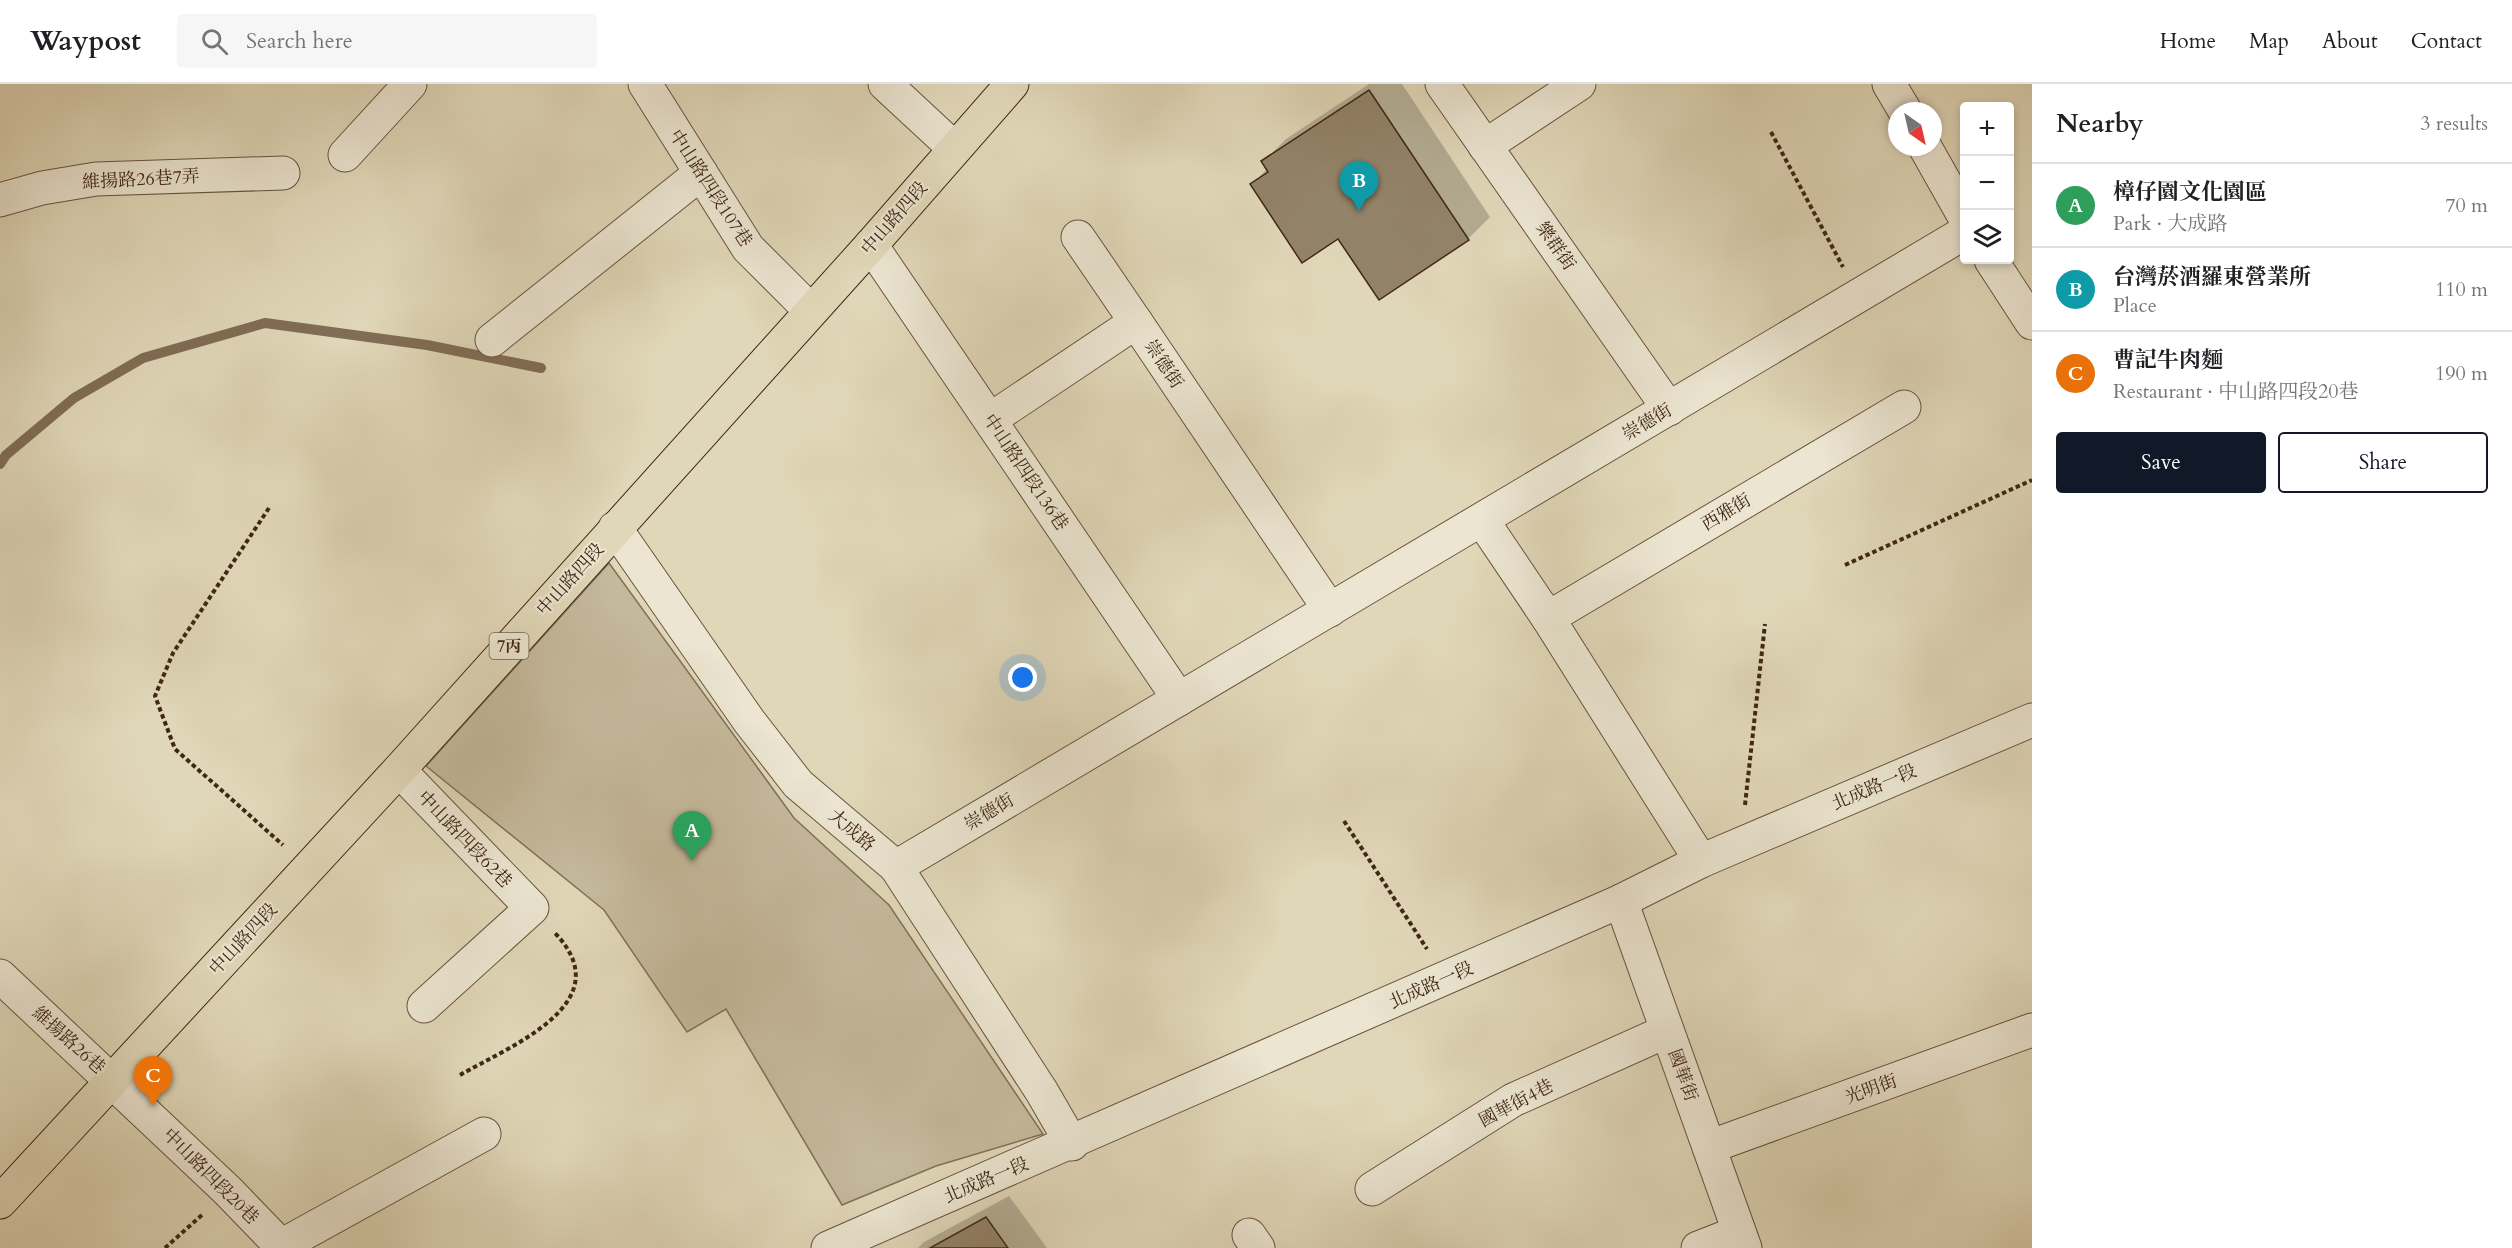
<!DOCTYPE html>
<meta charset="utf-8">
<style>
body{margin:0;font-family:Cardo,"Noto Serif TC",serif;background:#f6f6f6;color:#202124}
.controls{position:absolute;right:18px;top:18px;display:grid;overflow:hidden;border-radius:6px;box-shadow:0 3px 9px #0003}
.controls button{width:54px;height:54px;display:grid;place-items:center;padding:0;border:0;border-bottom:2px solid #e0e0e0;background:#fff;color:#202124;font:30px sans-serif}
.compass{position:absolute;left:1888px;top:18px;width:54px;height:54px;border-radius:50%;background:#fff;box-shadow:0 3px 9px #0003;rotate:146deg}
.you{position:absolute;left:1023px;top:594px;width:21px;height:21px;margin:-15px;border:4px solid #fff;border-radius:50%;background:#1a73e8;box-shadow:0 0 0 9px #1a73e833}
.badge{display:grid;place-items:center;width:39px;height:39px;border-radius:50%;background:#111827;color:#fff;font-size:20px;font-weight:700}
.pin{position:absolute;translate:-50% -50px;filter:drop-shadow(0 2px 3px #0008)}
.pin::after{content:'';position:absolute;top:32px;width:21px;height:18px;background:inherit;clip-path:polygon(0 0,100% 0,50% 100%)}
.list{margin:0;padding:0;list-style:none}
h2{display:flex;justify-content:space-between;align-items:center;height:78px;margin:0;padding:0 24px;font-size:26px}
h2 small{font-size:20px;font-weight:400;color:#757577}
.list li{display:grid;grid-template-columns:39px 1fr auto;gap:18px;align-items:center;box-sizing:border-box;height:84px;padding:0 24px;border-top:2px solid #e0e0e0}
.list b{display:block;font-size:22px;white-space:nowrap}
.list p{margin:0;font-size:20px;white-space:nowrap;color:#757577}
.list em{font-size:20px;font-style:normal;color:#757577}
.actions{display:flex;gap:12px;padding:18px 24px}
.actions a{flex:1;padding:14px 0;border:2px solid #111827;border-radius:6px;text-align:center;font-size:21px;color:#111827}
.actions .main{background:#111827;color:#fff}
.icon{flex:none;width:33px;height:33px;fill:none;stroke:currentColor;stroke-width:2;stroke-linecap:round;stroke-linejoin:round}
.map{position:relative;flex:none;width:2032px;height:1164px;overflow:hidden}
header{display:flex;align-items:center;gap:36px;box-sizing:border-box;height:84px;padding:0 30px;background:#fff;border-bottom:2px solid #e0e0e0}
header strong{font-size:28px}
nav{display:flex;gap:33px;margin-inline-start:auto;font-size:21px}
.search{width:420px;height:54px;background:#f6f6f6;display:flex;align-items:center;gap:15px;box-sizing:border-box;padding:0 21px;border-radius:6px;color:#757577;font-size:22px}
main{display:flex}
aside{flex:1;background:#fff}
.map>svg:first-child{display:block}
</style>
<header>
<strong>Waypost</strong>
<div class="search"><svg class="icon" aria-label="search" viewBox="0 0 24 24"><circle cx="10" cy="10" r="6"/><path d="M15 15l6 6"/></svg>Search here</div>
<nav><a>Home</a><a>Map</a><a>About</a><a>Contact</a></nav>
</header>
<main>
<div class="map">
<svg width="2032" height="1164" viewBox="0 0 2032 1164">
<rect width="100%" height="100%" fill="#e0d7b8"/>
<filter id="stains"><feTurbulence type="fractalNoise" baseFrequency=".00333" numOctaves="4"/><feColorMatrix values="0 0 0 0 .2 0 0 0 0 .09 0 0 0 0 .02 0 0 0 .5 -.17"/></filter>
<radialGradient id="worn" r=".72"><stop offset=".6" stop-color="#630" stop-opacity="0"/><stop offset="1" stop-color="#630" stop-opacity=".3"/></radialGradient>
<!-- green -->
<polygon fill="#c5b99c" stroke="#827058" stroke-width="1.5" points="609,479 794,734 889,821 1043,1050 936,1082 842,1121 726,925 687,948 604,826 426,682"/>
<!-- shadow -->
<g fill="#0003">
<polygon points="1369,0 1402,0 1490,133 1468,155 1338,152 1252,100 1268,84 1263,78 1286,55"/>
<polygon points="1009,1112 1047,1164 918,1164 924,1158"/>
</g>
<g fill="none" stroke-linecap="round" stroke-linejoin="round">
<!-- stream -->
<polyline stroke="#806d55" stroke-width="10" points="0,380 6,371 74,314 143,274 265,239 427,261 541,284"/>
</g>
<!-- building -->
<g fill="#938369" stroke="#402714" stroke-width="1.5">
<polygon points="1369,6 1469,156 1379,216 1338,155 1302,179 1250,100 1268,88 1261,77"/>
<polygon points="986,1133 1008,1164 930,1164"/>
</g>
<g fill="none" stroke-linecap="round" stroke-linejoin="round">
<defs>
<g id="minor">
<polyline points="645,0 748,164 811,227"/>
<polyline points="885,0 954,64"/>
<polyline points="1442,0 1669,325"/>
<polyline points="1889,0 1905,27"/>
<polyline points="1485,62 1579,0"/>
<polyline points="1925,63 1964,132"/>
<polyline points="345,71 410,0"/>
<polyline points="0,116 42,104 96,95 283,89"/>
<polyline points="1078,153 1136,238"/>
<polyline points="871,161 1179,615"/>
<polyline points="1991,176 2032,239"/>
<polyline points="492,256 701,89"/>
<polyline points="991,335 1136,238 1330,526"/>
<polyline points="1482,436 1548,534 1701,777"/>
<polyline points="615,444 749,637 798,700 896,783 1042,1008 1072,1060"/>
<polyline points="1548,534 1904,323"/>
<polyline points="399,686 532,824 424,922"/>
<polyline points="896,783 1964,149"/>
<polyline points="1621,817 1745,1164"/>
<polyline points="0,892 228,1107 283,1164"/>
<polyline points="1709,1063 2032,946"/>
<polyline points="1372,1105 1513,1016 1667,947"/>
<polyline points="1249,1151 1258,1164"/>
<polyline points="281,1162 484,1050"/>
<polyline points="828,1164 1621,817 1701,777 2032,636"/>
<polyline points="1698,1164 1739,1148"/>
</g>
<polyline id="major" points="0,1118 399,686 871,161 1012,0"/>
</defs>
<!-- minor casing -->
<use href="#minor" stroke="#68533d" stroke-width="35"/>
<!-- major casing -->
<use href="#major" stroke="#402714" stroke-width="35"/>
<!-- path -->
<g stroke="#402714" stroke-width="4" stroke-dasharray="4.5 3" stroke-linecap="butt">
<polyline points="1771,48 1843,183"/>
<polyline points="269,424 173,569 155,612 175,665 283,761"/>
<polyline points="1845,481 2032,396"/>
<polyline points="1745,721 1765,540"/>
<polyline points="1344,737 1427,865"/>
<path d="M460,991c50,-29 162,-72 95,-142"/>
<polyline points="165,1164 203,1130"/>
</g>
<!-- minor -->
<use href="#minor" stroke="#ebe5d1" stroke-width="33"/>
<!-- major -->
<use href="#major" stroke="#e0d7b8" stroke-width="33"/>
</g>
<g text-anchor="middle" stroke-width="4.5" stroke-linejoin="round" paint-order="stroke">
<!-- shield labels -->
<rect fill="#ebe5d1" stroke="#73604d" stroke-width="1.5" x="489.5" y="549" width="39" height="26" rx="4.5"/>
<g font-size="16" font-weight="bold" fill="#402714">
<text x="509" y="568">7丙</text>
</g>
<!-- street labels -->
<g font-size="18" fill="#402714" stroke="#ebe5d1">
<text transform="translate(141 95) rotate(-3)" y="6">維揚路26巷7弄</text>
<text transform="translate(711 104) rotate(57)" y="6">中山路四段107巷</text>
<text transform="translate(894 134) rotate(-49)" y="6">中山路四段</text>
<text transform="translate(1556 162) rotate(55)" y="6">樂群街</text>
<text transform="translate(1164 280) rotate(56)" y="6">崇德街</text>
<text transform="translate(1647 338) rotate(-31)" y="6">崇德街</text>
<text transform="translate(1026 388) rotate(56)" y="6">中山路四段136巷</text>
<text transform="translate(1726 428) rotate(-31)" y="6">西雅街</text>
<text transform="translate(570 495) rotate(-48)" y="6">中山路四段</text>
<text transform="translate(1874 703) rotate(-23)" y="6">北成路一段</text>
<text transform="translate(989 728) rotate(-31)" y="6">崇德街</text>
<text transform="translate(852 746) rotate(40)" y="6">大成路</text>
<text transform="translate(465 755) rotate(46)" y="6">中山路四段62巷</text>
<text transform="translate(243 855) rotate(-47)" y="6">中山路四段</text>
<text transform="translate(1431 901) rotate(-24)" y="6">北成路一段</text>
<text transform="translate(69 956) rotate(42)" y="6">維揚路26巷</text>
<text transform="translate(1683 991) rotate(70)" y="6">國華街</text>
<text transform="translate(1871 1005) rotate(-20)" y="6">光明街</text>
<text transform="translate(1516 1019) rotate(-28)" y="6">國華街4巷</text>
<text transform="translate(211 1092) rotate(45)" y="6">中山路四段20巷</text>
<text transform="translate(986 1096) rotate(-23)" y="6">北成路一段</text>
</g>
</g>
<rect width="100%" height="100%" filter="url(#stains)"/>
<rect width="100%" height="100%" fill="url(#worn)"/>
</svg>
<div class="controls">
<button>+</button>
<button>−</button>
<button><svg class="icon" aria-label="layers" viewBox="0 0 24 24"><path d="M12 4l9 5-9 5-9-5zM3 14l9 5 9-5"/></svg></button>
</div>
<svg class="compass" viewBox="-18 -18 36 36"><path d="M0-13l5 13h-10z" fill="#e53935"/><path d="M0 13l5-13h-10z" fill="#757577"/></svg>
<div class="you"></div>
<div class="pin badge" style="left:692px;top:777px;background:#2e9e5b">A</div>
<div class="pin badge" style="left:1359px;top:127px;background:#0f9aa8">B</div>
<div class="pin badge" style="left:153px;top:1022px;background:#e8710a">C</div>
</div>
<aside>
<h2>Nearby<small>3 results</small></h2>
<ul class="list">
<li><span class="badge" style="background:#2e9e5b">A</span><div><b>樟仔園文化園區</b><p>Park · 大成路</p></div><em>70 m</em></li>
<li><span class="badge" style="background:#0f9aa8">B</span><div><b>台灣菸酒羅東營業所</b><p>Place</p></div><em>110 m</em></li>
<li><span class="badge" style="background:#e8710a">C</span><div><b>曹記牛肉麵</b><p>Restaurant · 中山路四段20巷</p></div><em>190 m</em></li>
</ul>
<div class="actions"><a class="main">Save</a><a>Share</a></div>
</aside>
</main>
